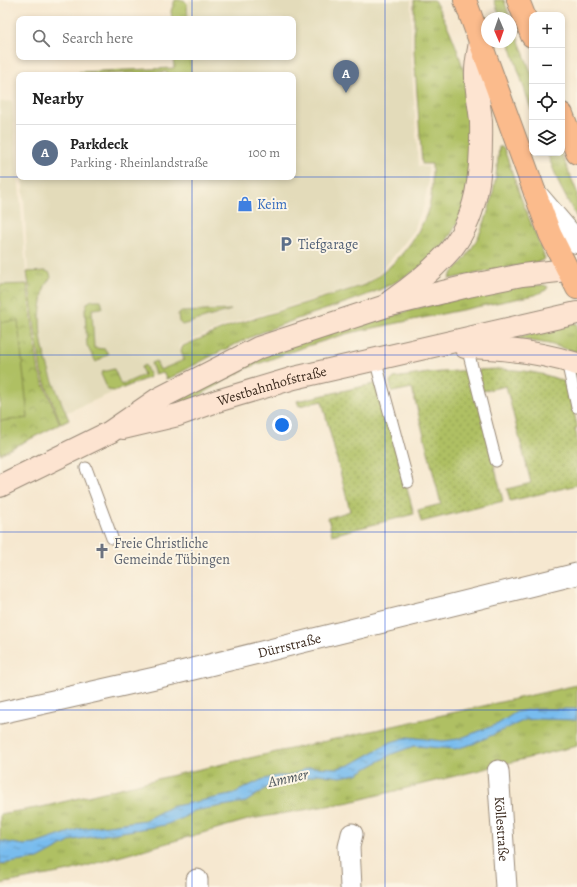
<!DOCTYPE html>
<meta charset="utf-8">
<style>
body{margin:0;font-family:Alegreya,serif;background:#f2f2f2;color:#222}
.controls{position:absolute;right:12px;top:12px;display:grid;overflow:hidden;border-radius:8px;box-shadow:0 2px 6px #0003}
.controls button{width:36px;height:36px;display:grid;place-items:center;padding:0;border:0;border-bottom:1px solid #e0e0e0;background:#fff;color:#222;font:20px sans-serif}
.compass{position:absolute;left:481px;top:12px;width:36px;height:36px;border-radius:50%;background:#fff;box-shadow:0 2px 6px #0003;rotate:178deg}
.you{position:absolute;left:282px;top:425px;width:14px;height:14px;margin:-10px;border:3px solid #fff;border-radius:50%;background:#1a73e8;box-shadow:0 0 0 6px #1a73e833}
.badge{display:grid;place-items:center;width:26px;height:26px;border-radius:50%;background:#c8321e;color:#fff;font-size:13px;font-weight:700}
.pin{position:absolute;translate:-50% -33px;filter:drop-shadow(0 1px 2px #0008)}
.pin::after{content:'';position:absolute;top:21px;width:14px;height:12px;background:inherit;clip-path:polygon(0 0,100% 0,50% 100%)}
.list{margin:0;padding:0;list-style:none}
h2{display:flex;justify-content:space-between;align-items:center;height:52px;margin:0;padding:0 16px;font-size:17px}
h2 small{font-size:13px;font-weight:400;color:#767676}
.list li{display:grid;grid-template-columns:26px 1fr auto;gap:12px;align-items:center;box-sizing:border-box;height:56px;padding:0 16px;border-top:1px solid #e0e0e0}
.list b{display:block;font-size:15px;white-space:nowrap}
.list p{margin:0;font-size:13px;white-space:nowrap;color:#767676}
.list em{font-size:13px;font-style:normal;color:#767676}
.icon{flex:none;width:22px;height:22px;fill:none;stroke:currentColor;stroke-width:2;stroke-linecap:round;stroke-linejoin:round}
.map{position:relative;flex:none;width:577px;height:887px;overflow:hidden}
.search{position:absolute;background:#fff;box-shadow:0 2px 6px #0003;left:16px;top:16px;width:280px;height:44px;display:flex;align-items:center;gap:10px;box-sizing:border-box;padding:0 14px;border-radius:8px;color:#767676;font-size:15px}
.panel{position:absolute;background:#fff;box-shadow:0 2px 6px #0003;left:16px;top:72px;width:280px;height:108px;border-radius:8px}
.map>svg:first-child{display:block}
</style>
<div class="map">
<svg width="577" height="887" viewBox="0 0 577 887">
<defs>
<pattern id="grass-tufts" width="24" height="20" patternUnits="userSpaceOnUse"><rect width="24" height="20" fill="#afc063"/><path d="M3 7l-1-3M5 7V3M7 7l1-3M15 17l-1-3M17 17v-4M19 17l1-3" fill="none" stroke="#909c51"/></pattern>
<pattern id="park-crowns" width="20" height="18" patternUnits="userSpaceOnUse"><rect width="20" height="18" fill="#afc063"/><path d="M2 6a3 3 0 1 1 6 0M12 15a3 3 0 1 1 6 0" fill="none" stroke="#909c51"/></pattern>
<pattern id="garden-dots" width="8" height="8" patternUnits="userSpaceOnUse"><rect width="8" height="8" fill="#afc063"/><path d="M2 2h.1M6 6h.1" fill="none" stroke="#909c51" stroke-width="1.8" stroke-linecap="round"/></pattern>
<pattern id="water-ripples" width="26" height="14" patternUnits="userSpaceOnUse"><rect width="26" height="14" fill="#78bcee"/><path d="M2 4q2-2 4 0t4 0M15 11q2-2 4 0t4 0" fill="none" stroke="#6499c0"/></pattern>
</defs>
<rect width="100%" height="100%" fill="#fcf5e5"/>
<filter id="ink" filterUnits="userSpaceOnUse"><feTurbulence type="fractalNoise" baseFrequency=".025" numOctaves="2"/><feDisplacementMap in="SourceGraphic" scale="8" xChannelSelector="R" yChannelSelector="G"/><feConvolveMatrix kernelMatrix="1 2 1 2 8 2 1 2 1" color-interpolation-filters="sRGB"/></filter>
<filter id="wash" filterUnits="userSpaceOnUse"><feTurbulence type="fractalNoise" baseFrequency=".012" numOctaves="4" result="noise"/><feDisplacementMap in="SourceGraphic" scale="16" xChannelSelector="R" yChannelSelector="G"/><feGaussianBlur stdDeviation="0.9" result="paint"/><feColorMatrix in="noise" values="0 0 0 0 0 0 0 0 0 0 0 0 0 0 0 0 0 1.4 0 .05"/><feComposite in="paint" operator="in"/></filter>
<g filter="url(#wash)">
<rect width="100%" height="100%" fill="#f6e8d0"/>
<!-- built -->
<g fill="#e3dbba">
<polygon points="189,0 411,0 411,51 418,166 428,167 428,184 423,208 412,233 381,272 364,284 229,324 179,346 184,362 58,416 42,372 28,273 23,177 293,177 293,75 192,75 191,57 293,57 293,19 189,19"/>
<polygon points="12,101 27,283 0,285 0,102"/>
</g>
<!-- grass -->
<g fill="url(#grass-tufts)" stroke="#757540">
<polygon points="175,0 184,0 187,3 188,19 172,19 171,11"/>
<path d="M414,0h20c27,46 44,105 37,159 -2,14 -3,29 -6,42 -21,83 -111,96 -179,122 -39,14 -75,33 -112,53l-8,3 -3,-7 -8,2 -4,-11 5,-2 4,9 24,-10 -3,-10 2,-4 47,-20 135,-41c28,-17 52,-44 63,-75 5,-14 4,-31 4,-46h-10l-8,-113z"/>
<polygon points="494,0 504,0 510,18 501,18"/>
<polygon points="511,20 532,75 532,112 509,42 511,42"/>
<polygon points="173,57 190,57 191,75 167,75 167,72 143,73 142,75 136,75 135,73 79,75 79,72 174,68"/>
<path d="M499,147h3l2,2 17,49 24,60 -4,3 -92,18c4,-10 14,-16 19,-25 22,-32 28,-69 31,-107z"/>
<polygon points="547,153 561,153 577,192 577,218 560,186"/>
<path d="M46,271l4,2 1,5c-7,5 -8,15 -9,23 -8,42 11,81 27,119l-8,4 -20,-52 -14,-100z"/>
<path d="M535,285h9l4,2 -2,3 -11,5 -186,38 -48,15 -54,20c-22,11 -42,26 -65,37l-3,-7 62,-32 57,-24 124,-35 84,-18z"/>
<polygon points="92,300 101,300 103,308 92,309 94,348 105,349 108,354 96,362 87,346 85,310 87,303"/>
<polygon points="231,310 182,325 179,322 178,314 182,312"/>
<polygon points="577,323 577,352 549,344 513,338"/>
<polygon points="145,365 150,377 116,391 108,390 101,374 102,372 114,369 121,385 144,375 141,367"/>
<polygon points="577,685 577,746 350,802 251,819 69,871 0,884 0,814 42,807 178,774"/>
</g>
<!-- park -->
<polygon fill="url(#park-crowns)" stroke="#757540" points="27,284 39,372 60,424 0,454 0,285"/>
<!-- garden -->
<g fill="url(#garden-dots)" stroke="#757540">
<path d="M497,369c24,1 47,3 70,14l10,42v3l-2,1 2,8v48l-67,16 -3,-12 24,-6 -25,-97 -23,5 -5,-21z"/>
<polygon points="471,370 503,501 421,522 418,510 441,504 412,388 392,392 390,382 394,378 429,373"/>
<polygon points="378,383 414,514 332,535 328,518 350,511 322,401 299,406 297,401"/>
</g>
<!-- pitch -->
<polygon fill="#afc063" stroke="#757540" points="18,321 28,418 0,421 0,322"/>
<!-- water -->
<polygon fill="url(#water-ripples)" stroke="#5a7386" points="533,709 577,709 577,720 538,719 525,720 473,744 455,749 414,746 392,754 357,774 340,777 318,774 296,781 274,783 246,802 193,811 183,818 165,825 73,840 38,859 0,864 0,841 24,845 35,844 79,829 145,820 170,807 230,795 261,780 276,776 289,776 310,767 338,768 350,765 391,742 408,737 443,741 458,739 498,724 516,712"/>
</g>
<g filter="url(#ink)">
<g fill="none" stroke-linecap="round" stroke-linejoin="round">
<defs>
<g id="service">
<polyline points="467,347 496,461"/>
<polyline points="375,359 408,482"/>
<polyline points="567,361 577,407"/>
<polyline points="86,468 112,538"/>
</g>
<g id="minor">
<path id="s1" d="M0,713l177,-40 400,-99"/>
<path id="s2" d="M498,771l8,116"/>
<polyline points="197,880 197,887"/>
<polyline points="351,887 349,847 352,834"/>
</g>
<polyline id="tertiary" points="535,193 577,242"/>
<g id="secondary">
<path d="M391,301c19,-13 38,-28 54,-45 34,-35 37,-87 36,-134 -1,-16 -6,-34 -5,-51 0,-10 3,-20 4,-30"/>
<path d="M465,347c39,1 75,5 112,17"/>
<path id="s3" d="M123,428l55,-13 39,-14 77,-23 283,-65"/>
<polyline points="0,486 110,432 158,399 258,348 386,306 468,286 522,275 567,270"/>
</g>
<g id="primary">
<polyline points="465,0 550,234 577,288"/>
<polyline points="518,0 532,36"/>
<polyline points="562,114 577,153"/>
</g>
</defs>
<!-- service casing -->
<use href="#service" stroke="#988977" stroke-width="13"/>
<!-- minor casing -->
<use href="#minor" stroke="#988977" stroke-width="23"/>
<!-- tertiary casing -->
<use href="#tertiary" stroke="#988977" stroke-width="24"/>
<!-- secondary casing -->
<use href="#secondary" stroke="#988977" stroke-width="24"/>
<!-- primary casing -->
<use href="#primary" stroke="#988977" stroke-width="24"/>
<!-- service -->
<use href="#service" stroke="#fff" stroke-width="11"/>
<!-- minor -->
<use href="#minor" stroke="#fff" stroke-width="21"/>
<!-- tertiary -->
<use href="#tertiary" stroke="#fff" stroke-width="22"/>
<!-- secondary -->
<use href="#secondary" stroke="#fde4d1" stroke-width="22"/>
<!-- primary -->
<use href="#primary" stroke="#fbbb8c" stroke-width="22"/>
</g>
</g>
<!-- grid -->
<path fill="none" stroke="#1d4ed8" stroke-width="1" stroke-opacity="0.55" d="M192,0v19M385,0v887M192,57v18M0,177h577M192,177v710M0,355h577M0,532h577M0,710h577"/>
<!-- icons -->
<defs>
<symbol id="shop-bare" viewBox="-9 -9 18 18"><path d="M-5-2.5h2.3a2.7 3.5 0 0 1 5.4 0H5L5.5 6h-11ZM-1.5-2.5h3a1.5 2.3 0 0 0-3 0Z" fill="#3f7fe0" stroke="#fcf5e5" stroke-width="2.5" paint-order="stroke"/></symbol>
<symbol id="parking-bare" viewBox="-9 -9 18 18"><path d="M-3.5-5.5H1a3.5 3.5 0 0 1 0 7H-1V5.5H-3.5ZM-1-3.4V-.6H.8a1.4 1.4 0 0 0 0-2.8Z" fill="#5c6f8a" stroke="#fcf5e5" stroke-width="2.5" paint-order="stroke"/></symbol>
<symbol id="church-bare" viewBox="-9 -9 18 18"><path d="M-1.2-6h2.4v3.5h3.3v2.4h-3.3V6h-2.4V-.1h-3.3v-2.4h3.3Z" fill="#6b7280" stroke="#fcf5e5" stroke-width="2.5" paint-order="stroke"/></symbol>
</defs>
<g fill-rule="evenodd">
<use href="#shop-bare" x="234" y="193" width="22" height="22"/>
<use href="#parking-bare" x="275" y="233" width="22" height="22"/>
<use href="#church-bare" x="91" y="540" width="22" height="22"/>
</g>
<g text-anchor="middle" stroke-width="4" stroke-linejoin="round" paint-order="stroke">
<!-- shop labels -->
<g font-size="14" fill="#366cbe" stroke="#fcf5e5" text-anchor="start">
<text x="257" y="209">Keim</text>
</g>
<!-- service labels -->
<g font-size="14" fill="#4e5e75" stroke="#fcf5e5" text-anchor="start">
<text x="298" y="249">Tiefgarage</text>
</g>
<!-- street labels -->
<g font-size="14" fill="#3b2a1e" stroke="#fcf5e5">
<text dy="5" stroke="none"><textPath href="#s3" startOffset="155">Westbahnhofstraße</textPath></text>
<text dy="5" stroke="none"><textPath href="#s1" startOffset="297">Dürrstraße</textPath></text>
<text dy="5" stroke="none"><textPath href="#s2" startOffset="58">Köllestraße</textPath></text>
</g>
<!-- worship labels -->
<g font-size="14" fill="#5b616d" stroke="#fcf5e5" text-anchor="start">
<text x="114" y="548">Freie Christliche<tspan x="114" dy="16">Gemeinde Tübingen</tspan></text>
</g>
<!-- water labels -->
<g font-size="15" font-style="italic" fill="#4d565c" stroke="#fcf5e5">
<text transform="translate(288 778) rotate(-12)" y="5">Ammer</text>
</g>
</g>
</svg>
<div class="controls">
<button>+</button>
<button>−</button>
<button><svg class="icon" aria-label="locate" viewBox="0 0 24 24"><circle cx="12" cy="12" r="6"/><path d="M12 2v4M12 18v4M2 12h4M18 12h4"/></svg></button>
<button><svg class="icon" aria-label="layers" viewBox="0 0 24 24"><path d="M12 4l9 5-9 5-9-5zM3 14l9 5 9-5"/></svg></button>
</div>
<svg class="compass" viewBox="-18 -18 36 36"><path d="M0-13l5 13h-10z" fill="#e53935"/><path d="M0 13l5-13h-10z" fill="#767676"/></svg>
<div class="you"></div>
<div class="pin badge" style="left:346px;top:93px;background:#5c6f8a">A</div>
<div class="search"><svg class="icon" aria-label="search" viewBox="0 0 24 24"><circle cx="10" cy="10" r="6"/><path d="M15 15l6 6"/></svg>Search here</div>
<section class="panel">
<h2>Nearby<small></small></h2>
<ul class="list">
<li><span class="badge" style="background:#5c6f8a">A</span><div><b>Parkdeck</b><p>Parking · Rheinlandstraße</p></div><em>100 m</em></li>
</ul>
</section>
</div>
